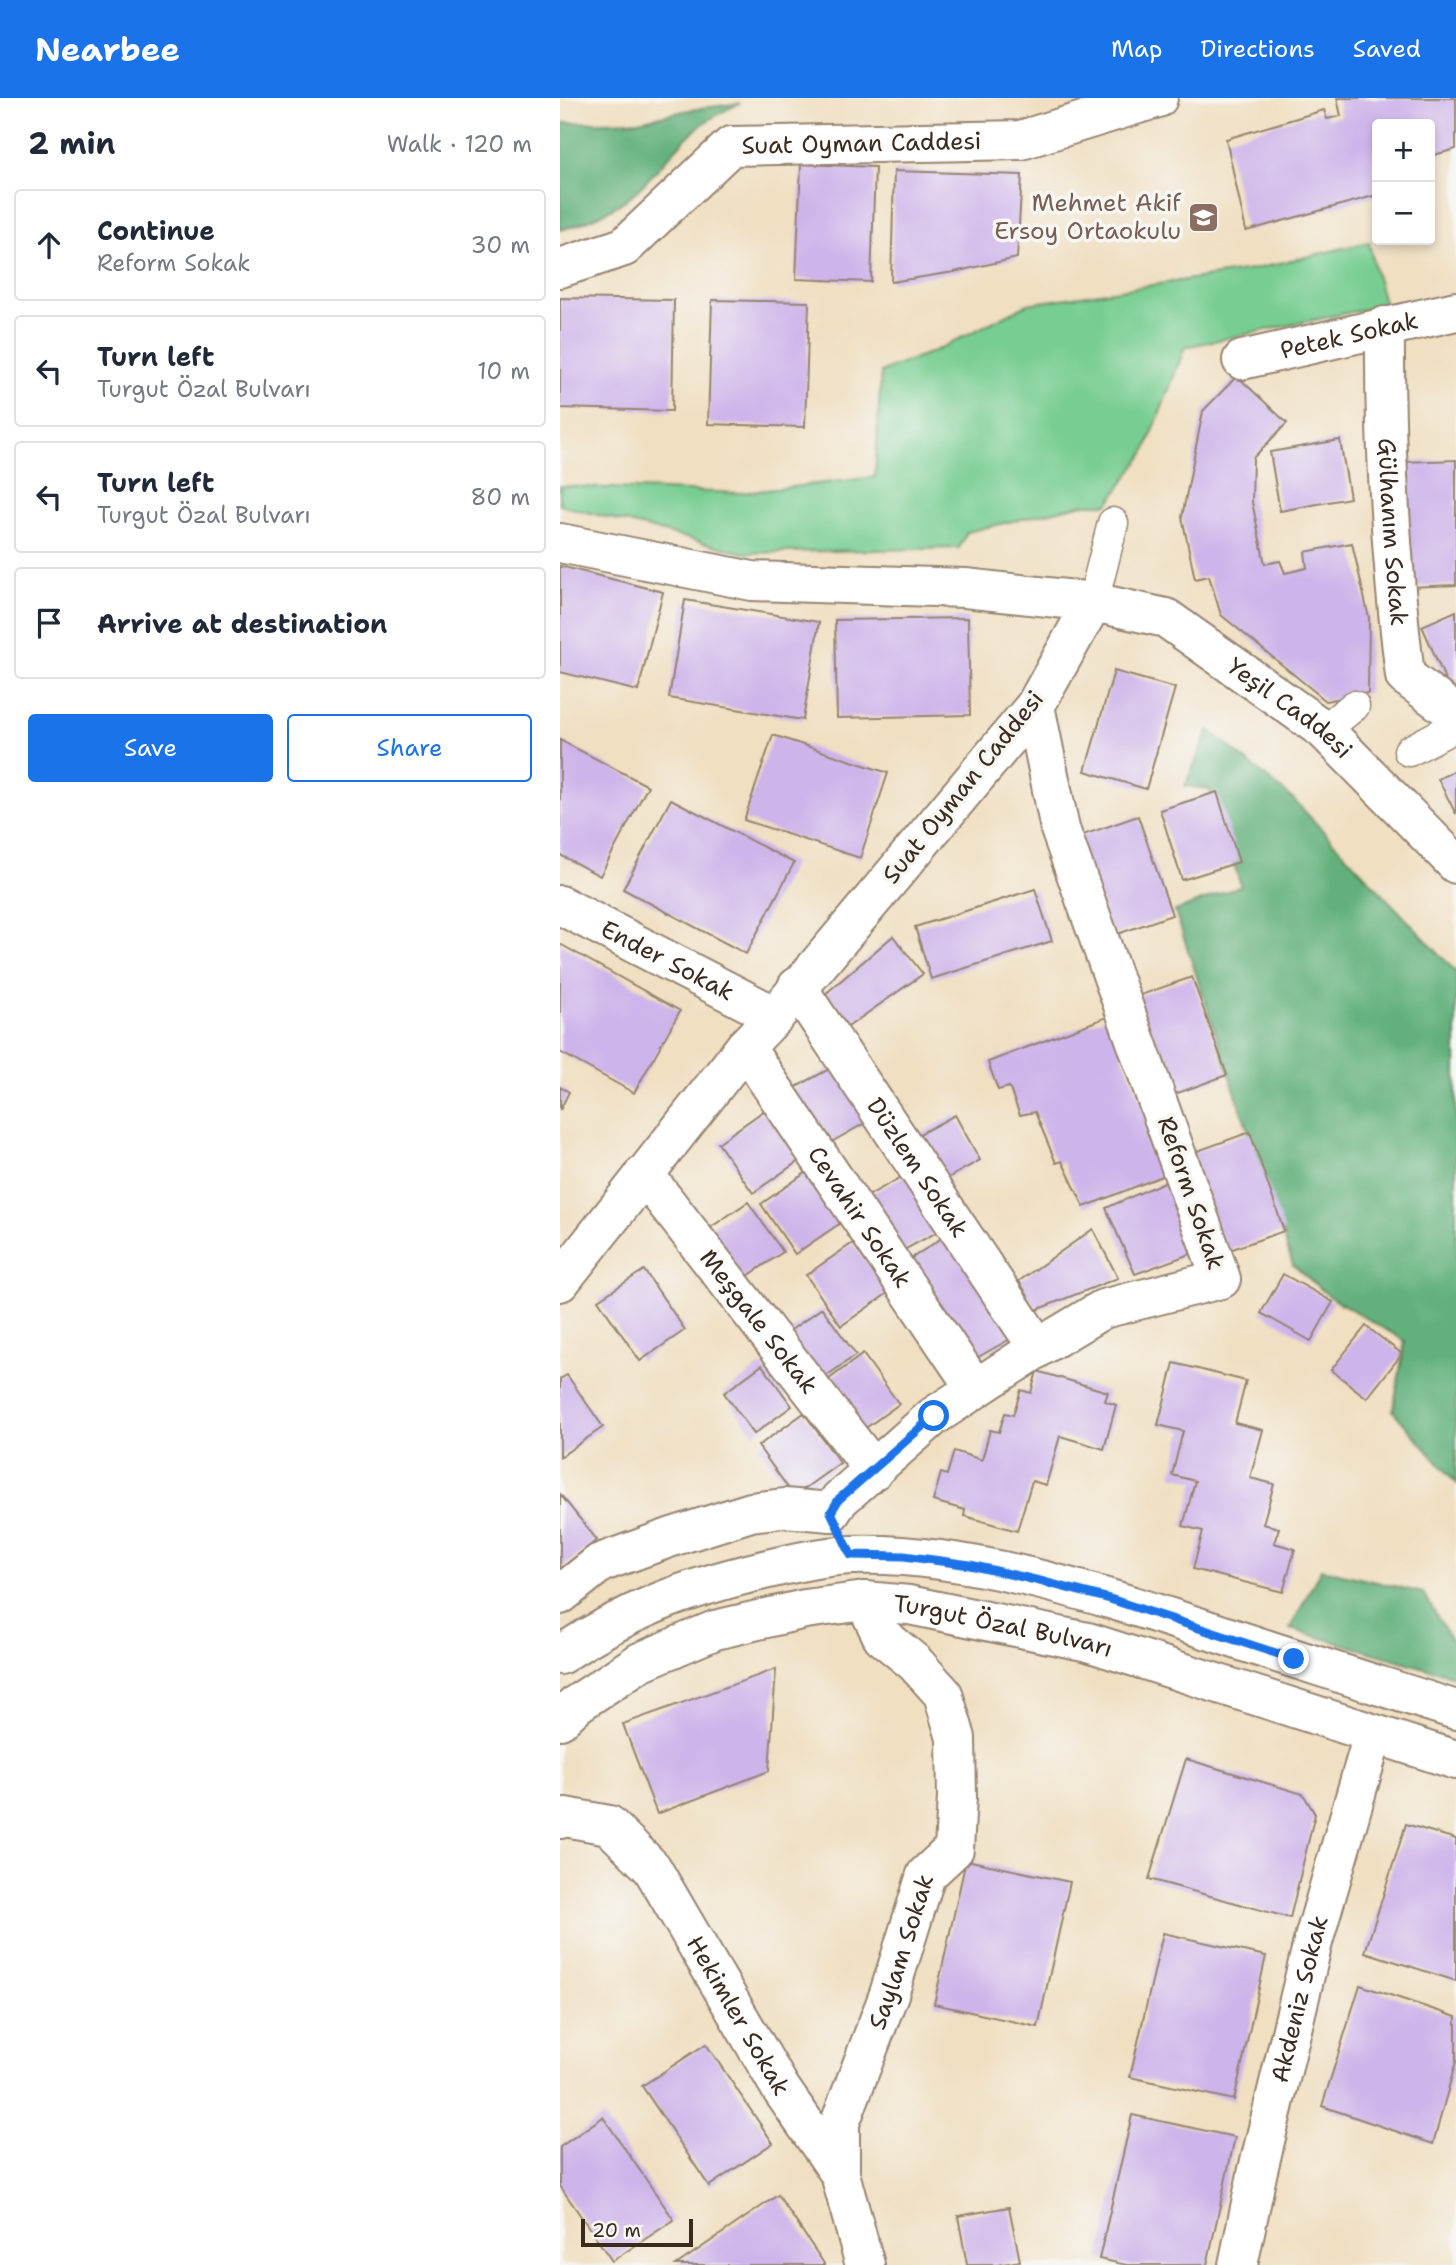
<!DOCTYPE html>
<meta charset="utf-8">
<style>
body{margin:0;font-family:"Shantell Sans",sans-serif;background:#f2f2f3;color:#1f2937}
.controls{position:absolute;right:21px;top:21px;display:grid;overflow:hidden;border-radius:7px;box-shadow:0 4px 10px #0003}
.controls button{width:63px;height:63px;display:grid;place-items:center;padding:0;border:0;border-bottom:2px solid #e0e1e3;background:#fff;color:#1f2937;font:35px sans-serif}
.scale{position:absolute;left:21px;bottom:18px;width:112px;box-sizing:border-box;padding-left:7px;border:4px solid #3b2a1e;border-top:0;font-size:19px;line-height:24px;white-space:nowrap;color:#3b2a1e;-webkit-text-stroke:5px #f6f6f2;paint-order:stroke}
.stop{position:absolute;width:21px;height:21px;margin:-16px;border:5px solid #1a73e8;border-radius:50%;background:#fff}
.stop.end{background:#1a73e8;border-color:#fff;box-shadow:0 2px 7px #0008}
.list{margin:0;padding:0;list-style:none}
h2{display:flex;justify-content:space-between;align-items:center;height:91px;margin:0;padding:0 28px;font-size:30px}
h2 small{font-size:23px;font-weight:400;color:#747a83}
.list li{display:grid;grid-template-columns:46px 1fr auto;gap:21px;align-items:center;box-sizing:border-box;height:112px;margin:0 14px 14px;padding:0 14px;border:2px solid #e0e1e3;border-radius:7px}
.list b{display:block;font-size:26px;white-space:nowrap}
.list p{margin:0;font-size:23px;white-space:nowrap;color:#747a83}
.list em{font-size:23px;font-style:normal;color:#747a83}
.actions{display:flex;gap:14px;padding:21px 28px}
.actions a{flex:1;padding:16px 0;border:2px solid #1a73e8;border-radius:7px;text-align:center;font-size:24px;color:#1a73e8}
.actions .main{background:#1a73e8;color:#fff}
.icon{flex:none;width:38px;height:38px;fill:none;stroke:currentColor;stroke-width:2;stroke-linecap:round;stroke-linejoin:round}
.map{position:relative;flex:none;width:896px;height:2167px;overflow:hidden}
header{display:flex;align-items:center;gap:42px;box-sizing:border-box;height:98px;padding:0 35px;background:#1a73e8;color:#fff}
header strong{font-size:33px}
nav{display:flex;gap:38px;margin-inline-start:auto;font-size:24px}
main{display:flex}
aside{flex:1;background:#fff}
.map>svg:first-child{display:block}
</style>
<header>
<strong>Nearbee</strong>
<nav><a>Map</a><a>Directions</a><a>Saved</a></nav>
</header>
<main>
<aside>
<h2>2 min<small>Walk · 120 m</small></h2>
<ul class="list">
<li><svg class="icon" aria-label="ahead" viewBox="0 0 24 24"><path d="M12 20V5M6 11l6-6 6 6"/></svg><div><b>Continue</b><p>Reform Sokak</p></div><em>30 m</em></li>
<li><svg class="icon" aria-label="left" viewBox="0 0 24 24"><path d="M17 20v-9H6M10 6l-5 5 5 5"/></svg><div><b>Turn left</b><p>Turgut Özal Bulvarı</p></div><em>10 m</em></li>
<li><svg class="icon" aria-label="left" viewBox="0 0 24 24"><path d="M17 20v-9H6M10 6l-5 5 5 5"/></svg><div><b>Turn left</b><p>Turgut Özal Bulvarı</p></div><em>80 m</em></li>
<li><svg class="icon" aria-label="arrive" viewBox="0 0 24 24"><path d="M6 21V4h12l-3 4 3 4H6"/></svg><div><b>Arrive at destination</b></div></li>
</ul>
<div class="actions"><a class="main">Save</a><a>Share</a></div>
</aside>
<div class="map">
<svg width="896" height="2167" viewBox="0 0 896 2167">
<rect width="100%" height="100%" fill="#f6f6f2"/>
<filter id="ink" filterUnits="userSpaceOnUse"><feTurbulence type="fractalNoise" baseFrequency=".0143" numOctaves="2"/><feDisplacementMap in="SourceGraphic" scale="14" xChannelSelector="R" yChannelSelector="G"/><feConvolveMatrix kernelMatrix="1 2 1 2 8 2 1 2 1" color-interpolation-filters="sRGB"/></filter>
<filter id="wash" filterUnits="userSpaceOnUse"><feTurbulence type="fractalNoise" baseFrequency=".00686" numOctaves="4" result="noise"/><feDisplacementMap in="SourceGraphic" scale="28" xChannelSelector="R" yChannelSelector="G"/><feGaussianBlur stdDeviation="1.57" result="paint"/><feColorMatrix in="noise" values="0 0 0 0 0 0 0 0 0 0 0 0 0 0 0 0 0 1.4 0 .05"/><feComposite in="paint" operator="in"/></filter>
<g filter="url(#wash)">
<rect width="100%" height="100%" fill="#f0dfc1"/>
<!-- green -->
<polygon fill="#78ce92" stroke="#5a7c58" stroke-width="2" points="809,144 815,173 825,207 625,249 585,354 548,406 524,406 407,434 399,450 184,455 0,407 0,388 180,395 315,379 321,274 379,251 468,206 691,172"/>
<!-- forest -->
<g fill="#62b17c" stroke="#4e6e4d" stroke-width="2">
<path d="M180,5c-16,8 -33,16 -46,28 -22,19 -39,44 -61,63 -19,16 -49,30 -73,36v-107l78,-2 51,-11z"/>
<polygon points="649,632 733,701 896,874 896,1385 833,1313 845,1243 770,1199 733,1167 615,813 681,788 649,691 625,688"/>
<polygon points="761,1471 863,1495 896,1550 896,1579 730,1531"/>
</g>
<g id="blocks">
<!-- building -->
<g fill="#cdb4ea">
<polygon points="777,0 896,0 896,51 870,58 870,26 817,26 817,61 814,62 817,97 686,133 666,41 764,12 767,21 781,18"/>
<polygon points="241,66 315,69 311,184 236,181"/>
<polygon points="334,73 462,77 457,160 394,174 331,184"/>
<polygon points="0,200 114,202 112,313 0,310"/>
<polygon points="152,202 249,204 245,329 148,326"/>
<polygon points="677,278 727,325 693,360 692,404 705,466 720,463 725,475 747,470 745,454 792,445 809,520 808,595 766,603 661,517 649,478 635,481 622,419 643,313"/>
<polygon points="780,342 790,400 720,413 710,354"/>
<polygon points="896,362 896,487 849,489 845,364"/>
<polygon points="0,468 103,494 78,593 0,574"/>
<polygon points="125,502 259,524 243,622 109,600"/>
<polygon points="896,513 896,593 891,595 862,528"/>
<polygon points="408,520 410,617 277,620 275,522"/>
<polygon points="554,573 615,590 586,691 525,673"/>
<polygon points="213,637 328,675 300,760 184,722"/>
<polygon points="0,642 88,688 40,778 0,757"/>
<polygon points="896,672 896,716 878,681"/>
<polygon points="657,694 679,764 622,782 600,712"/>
<polygon points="111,701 234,765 186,856 63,791"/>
<polygon points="578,718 612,817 552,838 517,739"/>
<polygon points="475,791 492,843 371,881 355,829"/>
<polygon points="333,838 363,876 279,935 256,904"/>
<polygon points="0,846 120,913 74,995 0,954"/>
<polygon points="632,879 667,977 607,999 572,900"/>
<polygon points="547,919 610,1075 524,1109 502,1063 496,1065 475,1014 460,1017 449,989 438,992 428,964"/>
<polygon points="280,965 312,1021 259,1051 227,994"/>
<polygon points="0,989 9,994 0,1012"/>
<polygon points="205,1012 240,1062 193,1095 158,1045"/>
<polygon points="395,1017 420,1062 377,1086 352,1040"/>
<polygon points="690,1034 724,1133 664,1154 629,1056"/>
<polygon points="356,1071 388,1128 335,1157 304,1100"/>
<polygon points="247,1074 282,1124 235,1156 201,1106"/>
<polygon points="611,1081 636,1154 575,1176 546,1110"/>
<polygon points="188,1104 223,1154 176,1186 141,1136"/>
<polygon points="533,1131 558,1180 476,1212 459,1183"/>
<polygon points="391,1134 459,1236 413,1262 349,1162"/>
<polygon points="293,1145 328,1195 281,1228 246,1177"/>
<polygon points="84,1172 125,1232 80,1263 38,1202"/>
<polygon points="723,1176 773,1204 751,1243 701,1215"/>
<polygon points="262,1210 296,1257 252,1288 217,1242"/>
<polygon points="806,1228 842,1256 807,1300 771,1272"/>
<polygon points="303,1256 339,1306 293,1339 257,1290"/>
<polygon points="614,1265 686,1283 675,1325 703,1332 690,1380 714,1386 703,1426 719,1430 714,1445 735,1451 723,1494 633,1471 643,1433 623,1428 635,1383 612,1377 623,1333 598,1327"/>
<polygon points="202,1267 232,1308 194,1336 164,1295"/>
<polygon points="477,1273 548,1294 545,1303 556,1307 544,1351 500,1338 486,1387 472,1383 457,1433 404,1418 405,1412 373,1403 381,1375 387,1377 394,1353 422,1362 430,1332 439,1334 445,1315 453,1317 461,1292 471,1295"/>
<polygon points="7,1277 43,1329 0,1359 0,1281"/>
<polygon points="244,1315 280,1365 234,1398 198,1348"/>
<polygon points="0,1396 37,1442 0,1471"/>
<polygon points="216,1571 209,1673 97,1716 63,1626"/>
<polygon points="626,1661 743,1696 755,1716 730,1820 589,1781"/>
<polygon points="846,1726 896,1741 896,1883 805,1854"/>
<polygon points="406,1762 510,1784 478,1929 374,1906"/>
<polygon points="603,1835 706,1858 674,2002 570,1979"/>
<polygon points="800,1887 896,1919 896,1963 873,2046 762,2008"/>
<polygon points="146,1946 213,2045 149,2088 82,1988"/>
<polygon points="572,2017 675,2039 647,2167 567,2167 539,2161"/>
<polygon points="43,2019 114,2122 52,2163 0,2088 0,2049"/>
<polygon points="218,2097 265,2167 116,2167"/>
<polygon points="449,2109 460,2163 438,2167 407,2167 398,2118"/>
</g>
</g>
</g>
<g filter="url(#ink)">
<use href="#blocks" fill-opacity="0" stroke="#968470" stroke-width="2"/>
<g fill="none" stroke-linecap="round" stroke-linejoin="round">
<defs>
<g id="pedestrian">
<polyline points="533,504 553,425"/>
<polyline points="764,632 794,608"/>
<polyline points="849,653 896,628"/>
</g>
<g id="minor">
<path id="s1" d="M825,228c-1,117 6,234 20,350l51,38"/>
<path id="s2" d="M682,262l214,-49"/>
<path id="s3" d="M0,807l215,111"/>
<path id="s4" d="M237,889l241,361"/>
<path id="s5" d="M185,949l230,341"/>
<path id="s6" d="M84,1076l230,296"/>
<polyline points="271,1414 280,1401 374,1318 478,1250 543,1211 661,1181 500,731 475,608"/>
<polyline points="0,1497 40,1465 112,1439 191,1414 224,1410 271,1414"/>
<path id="s7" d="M0,1721l5,-2 44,8 43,43 129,221 59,85 25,91"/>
<path id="s8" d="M280,2076v-51l49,-129 37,-119 28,-26 3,-52 -1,-59 -13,-44 -28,-31 -33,-27 -17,-35"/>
<path id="s9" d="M678,2167l20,-95 55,-228 60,-207"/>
</g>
<g id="tertiary">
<path id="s10" d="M0,170l64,-21 107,-101 290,-6 137,-42"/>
<polyline points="0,445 192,483 405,490 533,504 475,608 215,918 185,949 0,1184"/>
<path id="s11" d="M533,504l73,16 158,112 132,134"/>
<path d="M0,1557c66,-44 126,-67 204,-85 29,-7 59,-14 89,-15 116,-4 250,41 361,77 80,27 161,52 242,78"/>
<path id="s12" d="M0,1622l17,-16 63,-42 75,-32 90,-21 60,-8 44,4 179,37 368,118"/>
</g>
</defs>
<!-- pedestrian casing -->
<use href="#pedestrian" stroke="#968470" stroke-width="33"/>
<!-- minor casing -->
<use href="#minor" stroke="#968470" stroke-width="42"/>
<!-- tertiary casing -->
<use href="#tertiary" stroke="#968470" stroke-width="42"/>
<!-- pedestrian -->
<use href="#pedestrian" stroke="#fff" stroke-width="30"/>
<!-- minor -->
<use href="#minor" stroke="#fff" stroke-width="38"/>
<!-- tertiary -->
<use href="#tertiary" stroke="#fff" stroke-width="38"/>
</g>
</g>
<g fill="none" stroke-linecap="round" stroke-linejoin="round" filter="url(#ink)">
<!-- route -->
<polyline stroke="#1a73e8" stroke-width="9" points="374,1318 279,1401 271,1414 291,1457 344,1458 410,1467 484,1484 550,1501 734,1561"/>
</g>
<!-- icons -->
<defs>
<symbol id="school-square" viewBox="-11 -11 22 22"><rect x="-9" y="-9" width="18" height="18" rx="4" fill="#8d6e63" stroke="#f6f6f2"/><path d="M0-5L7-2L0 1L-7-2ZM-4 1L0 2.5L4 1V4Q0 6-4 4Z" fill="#fff"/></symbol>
</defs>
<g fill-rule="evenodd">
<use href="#school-square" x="626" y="102" width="35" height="35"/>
</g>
<g text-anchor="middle" stroke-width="7" stroke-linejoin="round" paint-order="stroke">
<!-- street labels -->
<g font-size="24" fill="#3b2a1e" stroke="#f6f6f2">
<text dy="8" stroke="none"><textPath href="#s10" startOffset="345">Suat Oyman Caddesi</textPath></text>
<text dy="8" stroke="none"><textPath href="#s2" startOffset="110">Petek Sokak</textPath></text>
<text dy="8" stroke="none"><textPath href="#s1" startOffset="206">Gülhanım Sokak</textPath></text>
<text dy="8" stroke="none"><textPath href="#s11" startOffset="228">Yeşil Caddesi</textPath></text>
<text transform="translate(403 689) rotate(-51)" y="8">Suat Oyman Caddesi</text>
<text dy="8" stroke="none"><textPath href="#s3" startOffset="121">Ender Sokak</textPath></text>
<text dy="8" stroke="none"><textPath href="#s4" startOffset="217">Düzlem Sokak</textPath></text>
<text transform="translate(631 1095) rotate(71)" y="8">Reform Sokak</text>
<text dy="8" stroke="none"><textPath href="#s5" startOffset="205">Cevahir Sokak</textPath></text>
<text dy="8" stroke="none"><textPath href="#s6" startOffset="187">Meşgale Sokak</textPath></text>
<text dy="8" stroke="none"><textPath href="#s12" startOffset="474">Turgut Özal Bulvarı</textPath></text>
<text dy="8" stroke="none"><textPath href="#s8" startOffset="233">Saylam Sokak</textPath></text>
<text dy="8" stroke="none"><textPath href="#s9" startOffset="273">Akdeniz Sokak</textPath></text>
<text dy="8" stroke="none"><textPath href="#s7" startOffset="282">Hekimler Sokak</textPath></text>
</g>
<!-- education labels -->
<g font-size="24" fill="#785e54" stroke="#f6f6f2" text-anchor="end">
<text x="621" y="113">Mehmet Akif<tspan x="621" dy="28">Ersoy Ortaokulu</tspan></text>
</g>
</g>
</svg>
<div class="controls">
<button>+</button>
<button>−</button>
</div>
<div class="scale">20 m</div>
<div class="stop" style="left:374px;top:1318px"></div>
<div class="stop end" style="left:734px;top:1561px"></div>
</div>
</main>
